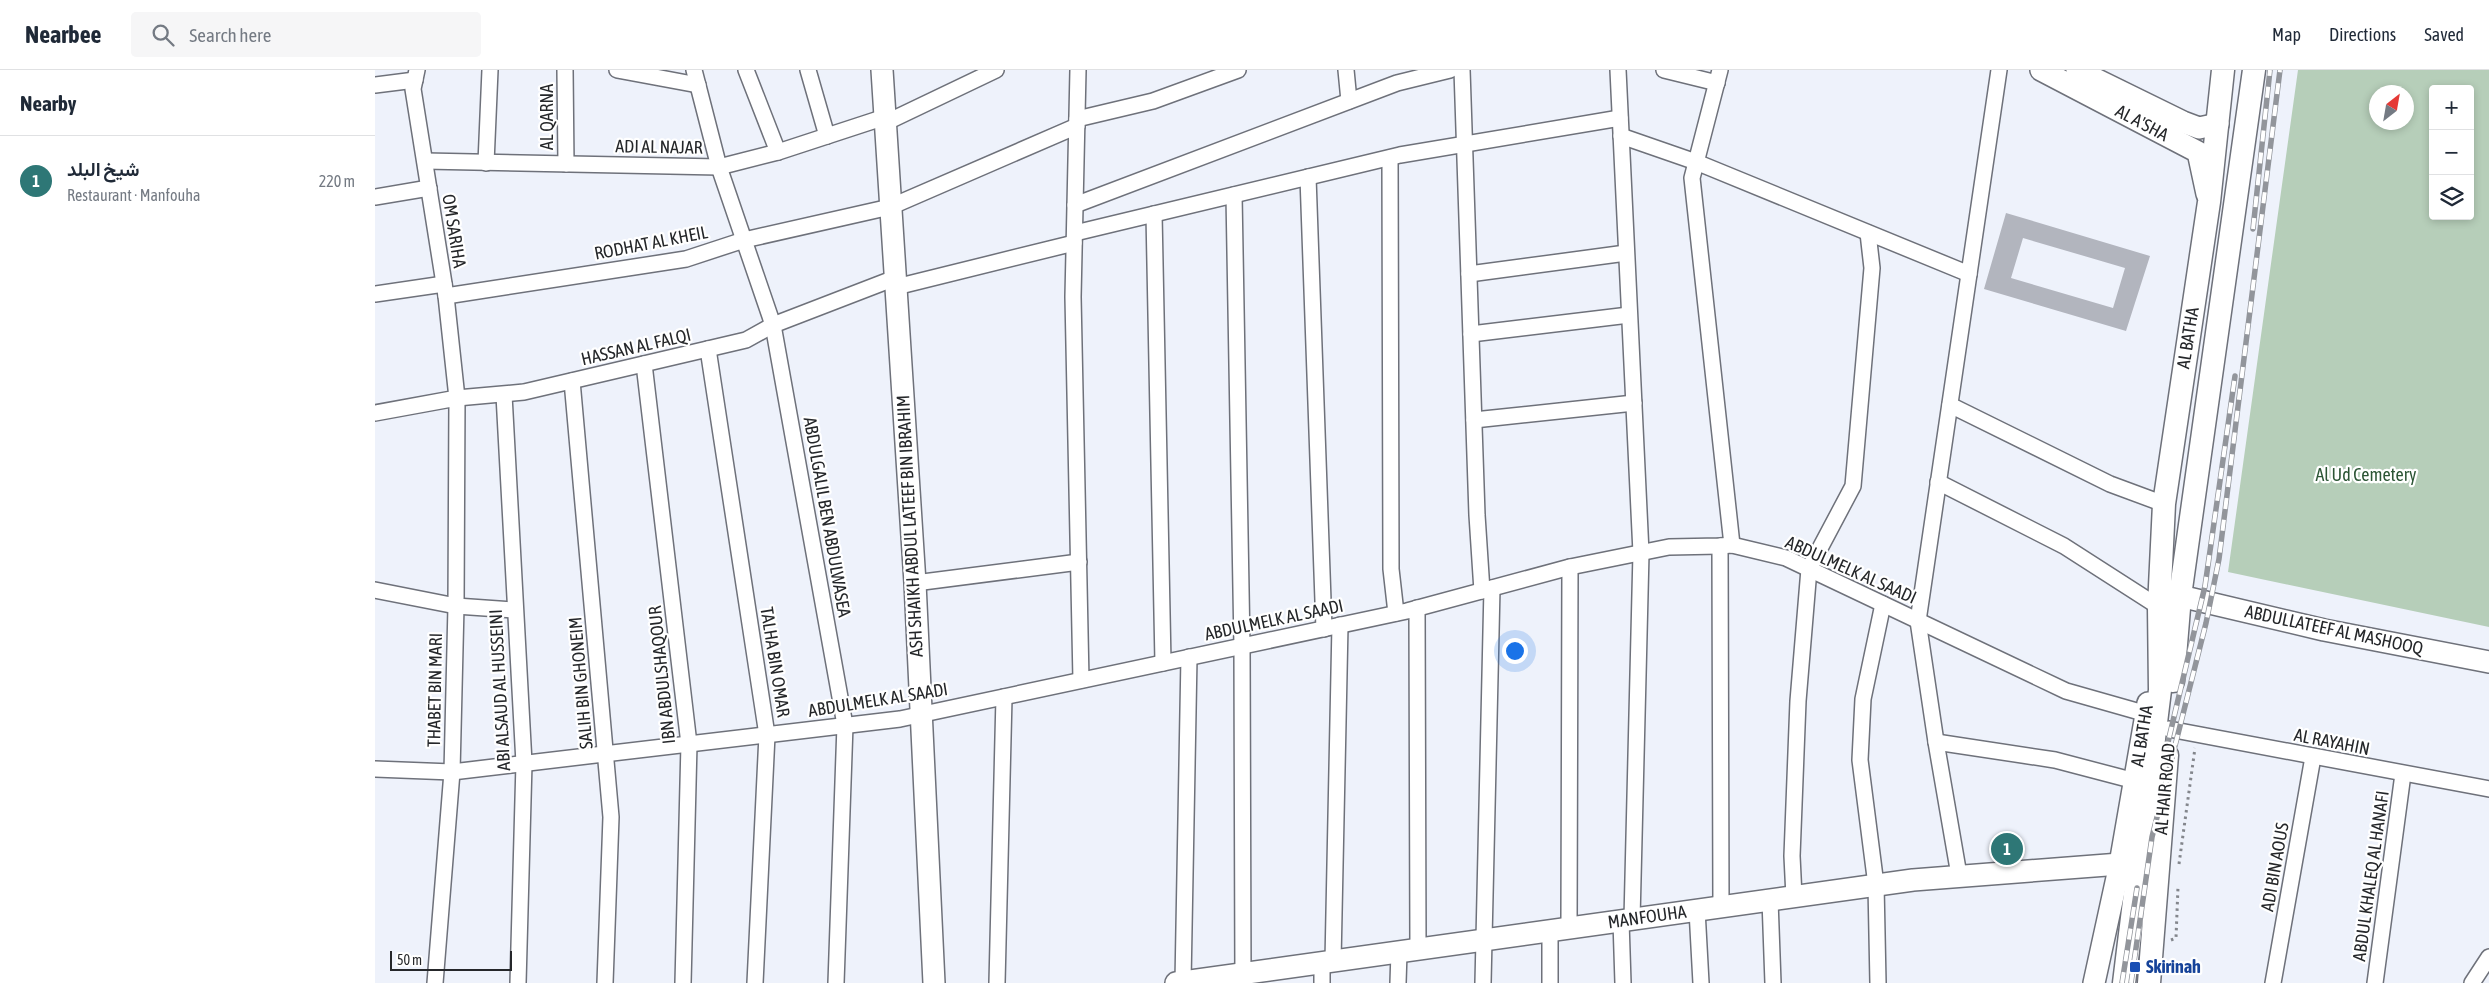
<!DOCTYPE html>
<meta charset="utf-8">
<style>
body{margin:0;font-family:"Asap Condensed",Vazirmatn,sans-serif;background:#f6f6f7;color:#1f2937}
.controls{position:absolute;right:15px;top:15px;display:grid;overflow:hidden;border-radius:5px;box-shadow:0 2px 8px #0003}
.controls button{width:45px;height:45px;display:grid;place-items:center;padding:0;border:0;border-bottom:1px solid #e0e1e3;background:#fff;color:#1f2937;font:25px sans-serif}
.compass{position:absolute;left:1994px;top:15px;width:45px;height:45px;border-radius:50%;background:#fff;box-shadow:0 2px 8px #0003;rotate:31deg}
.scale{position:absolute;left:15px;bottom:12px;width:122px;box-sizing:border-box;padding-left:5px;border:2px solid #25272a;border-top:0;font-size:14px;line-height:18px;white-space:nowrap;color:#25272a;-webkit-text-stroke:4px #fff;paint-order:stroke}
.you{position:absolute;left:1139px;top:580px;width:18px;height:18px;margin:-12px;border:4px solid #fff;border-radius:50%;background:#1a73e8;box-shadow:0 0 0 8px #1a73e833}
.badge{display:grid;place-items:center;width:32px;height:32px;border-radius:50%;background:#2e7776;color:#fff;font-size:16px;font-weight:700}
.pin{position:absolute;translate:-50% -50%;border:2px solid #fff;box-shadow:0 1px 5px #0006}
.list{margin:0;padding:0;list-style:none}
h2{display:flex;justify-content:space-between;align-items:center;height:65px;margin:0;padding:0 20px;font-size:21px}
h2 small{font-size:16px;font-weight:400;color:#747a83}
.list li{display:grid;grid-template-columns:32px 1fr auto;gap:15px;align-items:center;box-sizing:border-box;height:90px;padding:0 20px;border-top:1px solid #e0e1e3}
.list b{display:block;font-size:19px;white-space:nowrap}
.list p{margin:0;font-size:16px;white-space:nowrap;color:#747a83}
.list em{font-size:16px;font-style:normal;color:#747a83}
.icon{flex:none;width:28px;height:28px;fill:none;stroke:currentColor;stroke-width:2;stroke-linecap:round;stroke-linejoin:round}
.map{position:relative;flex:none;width:2114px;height:913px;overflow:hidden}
header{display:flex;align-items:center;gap:30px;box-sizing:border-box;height:70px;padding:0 25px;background:#fff;border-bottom:1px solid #e0e1e3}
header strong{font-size:24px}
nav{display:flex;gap:28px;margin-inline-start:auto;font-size:18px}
.search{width:350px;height:45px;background:#f6f6f7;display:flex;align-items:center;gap:12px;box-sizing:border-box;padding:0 18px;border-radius:5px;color:#747a83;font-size:19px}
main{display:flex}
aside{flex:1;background:#fff}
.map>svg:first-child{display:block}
</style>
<header>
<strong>Nearbee</strong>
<div class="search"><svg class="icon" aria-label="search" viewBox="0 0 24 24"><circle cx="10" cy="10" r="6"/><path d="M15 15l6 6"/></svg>Search here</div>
<nav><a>Map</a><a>Directions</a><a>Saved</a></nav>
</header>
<main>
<aside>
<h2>Nearby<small></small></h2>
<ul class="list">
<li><span class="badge">1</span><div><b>شيخ البلد</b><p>Restaurant · Manfouha</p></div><em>220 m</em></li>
</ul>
</aside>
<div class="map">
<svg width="2114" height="913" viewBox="0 0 2114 913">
<rect width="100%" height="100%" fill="#eef2fb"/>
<!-- green -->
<path fill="#b6ceb9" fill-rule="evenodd" d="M1923,0h191v557l-261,-55zM2058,19h37v127h-37zM2002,22h30v30h-30z"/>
<!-- building -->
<path fill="#b2b5be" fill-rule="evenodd" d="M1631,143l144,43 -24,75 -142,-42zM1648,168l102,30 -12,40 -102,-30z"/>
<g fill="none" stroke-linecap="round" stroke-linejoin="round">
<defs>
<g id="street">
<polyline points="42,0 38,19 71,226 82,328 81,536 77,702 60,913"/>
<polyline points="190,0 191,94"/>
<polyline points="242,0 323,15"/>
<polyline points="319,0 344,97 398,255 470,655 461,913"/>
<polyline points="371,0 403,82"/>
<polyline points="433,0 452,66"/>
<polyline points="703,0 698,227 706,610"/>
<polyline points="971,0 974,31"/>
<polyline points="1087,0 1102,445 1107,521"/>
<polyline points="1243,0 1266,483 1257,849"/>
<polyline points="1289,0 1342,13"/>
<polyline points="1345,0 1317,108 1357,475"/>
<polyline points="0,15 40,10"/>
<polyline points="702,49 778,31 863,0"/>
<polyline points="510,53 621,0"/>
<polyline points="1246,66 1321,92 1594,204"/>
<polyline points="1015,88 1016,499 1021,543"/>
<polyline points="50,91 344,97 403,82 510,47"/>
<polyline points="111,93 115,0"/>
<polyline points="933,107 949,559"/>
<polyline points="859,125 867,576 868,913"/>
<polyline points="0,127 54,118"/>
<polyline points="700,135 1022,13 1075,0"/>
<polyline points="779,144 788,593"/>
<polyline points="700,163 1025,85 1245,48"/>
<polyline points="1094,204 1251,183"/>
<polyline points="521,217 699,173"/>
<polyline points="0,224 69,214"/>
<polyline points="71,226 311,189 369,170 515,137 702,56"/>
<polyline points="1096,264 1254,245"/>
<polyline points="333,279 392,665 380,913"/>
<polyline points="269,294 314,674 308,913"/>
<polyline points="197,311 236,747 230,913"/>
<polyline points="129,325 149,693 143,913"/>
<polyline points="1575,335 1735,414 1789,434"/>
<polyline points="0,343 82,328 149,322 371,270 398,255 520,208"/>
<polyline points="1099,350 1259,333"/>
<polyline points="1563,412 1689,476 1784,537"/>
<polyline points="1345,476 1346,837"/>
<polyline points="540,513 704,492"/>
<polyline points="0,520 81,536 140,540"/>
<polyline points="1042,538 1043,879"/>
<polyline points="1794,659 2114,719"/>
<polyline points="1561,672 1680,690 1760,711"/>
<polyline points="0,699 77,702 525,649 1032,541 1195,497 1294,477 1345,476 1357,475 1411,488 1691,621 1772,644"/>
<polyline points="1584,805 1561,672 1543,551 1624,0"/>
<polyline points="1419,827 1417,786 1423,631 1434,499 1478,416 1497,198 1493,163"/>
<polyline points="1395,830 1398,913"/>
<polyline points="1322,840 1326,913"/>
<polyline points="1246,851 1248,913"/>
<polyline points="1194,858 1195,497"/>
<polyline points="958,891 965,555"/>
<polyline points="947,893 947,913"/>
<polyline points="808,912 814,587"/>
<polyline points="622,913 629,627"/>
<polyline points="1023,913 1024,882"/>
<polyline points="1108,913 1117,518"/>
<polyline points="1175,913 1175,861"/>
<polyline points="1503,913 1501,815 1485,690 1488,629 1508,534"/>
<polyline points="1898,913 1938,687"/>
<polyline points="2000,913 2028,704"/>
<polyline points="2097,913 2114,887"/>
</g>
<g id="secondary">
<polyline points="507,0 540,513 559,913"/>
<polyline points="1666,0 1823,82 1832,124"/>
<polyline points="1702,0 1808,52 1824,58 1843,54"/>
<polyline points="1805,526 1949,560 2114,592"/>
<polyline points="801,913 1538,810 1745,794"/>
<polyline points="1719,913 1745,794 1773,633"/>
</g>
<g id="primary">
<polyline points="1798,611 1805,526 1879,0"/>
<polyline points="1749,913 1785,620 1784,537 1789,434 1834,132 1848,0"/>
<polyline points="1774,913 1792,685"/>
</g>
</defs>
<!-- street casing -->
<use href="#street" stroke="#6e717a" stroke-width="18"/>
<!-- secondary casing -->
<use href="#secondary" stroke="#6e717a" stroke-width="24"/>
<!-- primary casing -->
<use href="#primary" stroke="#6e717a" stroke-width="25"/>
<!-- path -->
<g stroke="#83868c" stroke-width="3" stroke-dasharray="2.5 4" stroke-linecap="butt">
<polyline points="1804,794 1820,678"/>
<polyline points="1796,870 1801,868 1803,817"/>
</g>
<!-- street -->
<use href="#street" stroke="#fff" stroke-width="15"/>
<!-- secondary -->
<use href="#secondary" stroke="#fff" stroke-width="21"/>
<!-- primary -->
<use href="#primary" stroke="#fff" stroke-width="22"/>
<defs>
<g id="rail">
<polyline points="1878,159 1895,0"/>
<polyline points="1789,689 1830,516 1860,306"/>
<polyline points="1747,913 1762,818"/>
<polyline points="1756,913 1777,767 1831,553 1844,489 1905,0"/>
</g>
</defs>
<!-- rail casing -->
<use href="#rail" stroke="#92959b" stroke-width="5.5"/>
<!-- rail -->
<use href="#rail" stroke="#fff" stroke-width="4" stroke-dasharray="11" stroke-linecap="butt"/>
</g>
<!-- markers -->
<rect fill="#1a4fb4" stroke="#fff" stroke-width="2" x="1754" y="891" width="12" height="12" rx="2.5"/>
<g text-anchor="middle" stroke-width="4.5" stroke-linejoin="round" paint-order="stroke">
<!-- street labels -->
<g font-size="18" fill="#25272a" stroke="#fff">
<text transform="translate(172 47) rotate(-90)" y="6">AL QARNA</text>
<text transform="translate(1767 53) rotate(28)" y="6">AL A'SHA</text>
<text transform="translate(284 77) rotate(1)" y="6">ADI AL NAJAR</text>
<text transform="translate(79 161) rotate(81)" y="6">OM SARIHA</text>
<text transform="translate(276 173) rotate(-11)" y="6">RODHAT AL KHEIL</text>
<text transform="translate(1813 268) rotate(-81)" y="6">AL BATHA</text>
<text transform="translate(261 277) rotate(-13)" y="6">HASSAN AL FALQI</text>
<text transform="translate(452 447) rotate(80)" y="6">ABDULGALIL BEN ABDULWASEA</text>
<text transform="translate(535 456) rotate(-93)" y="6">ASH SHAIKH ABDUL LATEEF BIN IBRAHIM</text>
<text transform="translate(1476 500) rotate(24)" y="6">ABDULMELK AL SAADI</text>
<text transform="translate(899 550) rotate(-12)" y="6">ABDULMELK AL SAADI</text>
<text transform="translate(1959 560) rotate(12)" y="6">ABDULLATEEF AL MASHOOQ</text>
<text transform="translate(400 592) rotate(81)" y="6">TALHA BIN OMAR</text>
<text transform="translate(287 605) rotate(-96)" y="6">IBN ABDULSHAQOUR</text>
<text transform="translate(206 613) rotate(-95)" y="6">SALIH BIN GHONEIM</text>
<text transform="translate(60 620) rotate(-89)" y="6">THABET BIN MARI</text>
<text transform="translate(125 620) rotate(-93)" y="6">ABI ALSAUD AL HUSSEINI</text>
<text transform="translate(503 630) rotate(-9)" y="6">ABDULMELK AL SAADI</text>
<text transform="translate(1767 666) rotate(-81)" y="6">AL BATHA</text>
<text transform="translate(1957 672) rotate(11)" y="6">AL RAYAHIN</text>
<text transform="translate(1790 719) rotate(-85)" y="6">AL HAIR ROAD</text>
<text transform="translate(1900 797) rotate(-80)" y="6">ADI BIN AOUS</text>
<text transform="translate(1996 806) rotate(-82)" y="6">ABDUL KHALEQ AL HANAFI</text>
<text transform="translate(1272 847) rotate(-8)" y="6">MANFOUHA</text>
</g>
<!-- park labels -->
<g font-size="18" fill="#2c5535" stroke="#fff">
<text x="1991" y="411">Al Ud Cemetery</text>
</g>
<!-- transit labels -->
<g font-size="18" font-weight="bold" fill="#164399" stroke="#fff" text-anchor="start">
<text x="1771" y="903">Skirinah</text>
</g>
</g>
</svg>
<div class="controls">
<button>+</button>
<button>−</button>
<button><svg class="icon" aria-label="layers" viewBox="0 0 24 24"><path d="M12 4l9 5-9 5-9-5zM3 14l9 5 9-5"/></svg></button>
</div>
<svg class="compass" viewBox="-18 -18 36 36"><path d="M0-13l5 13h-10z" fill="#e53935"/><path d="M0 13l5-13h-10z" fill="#747a83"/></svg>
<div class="scale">50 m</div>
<div class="you"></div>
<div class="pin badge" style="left:1632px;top:779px">1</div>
</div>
</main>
